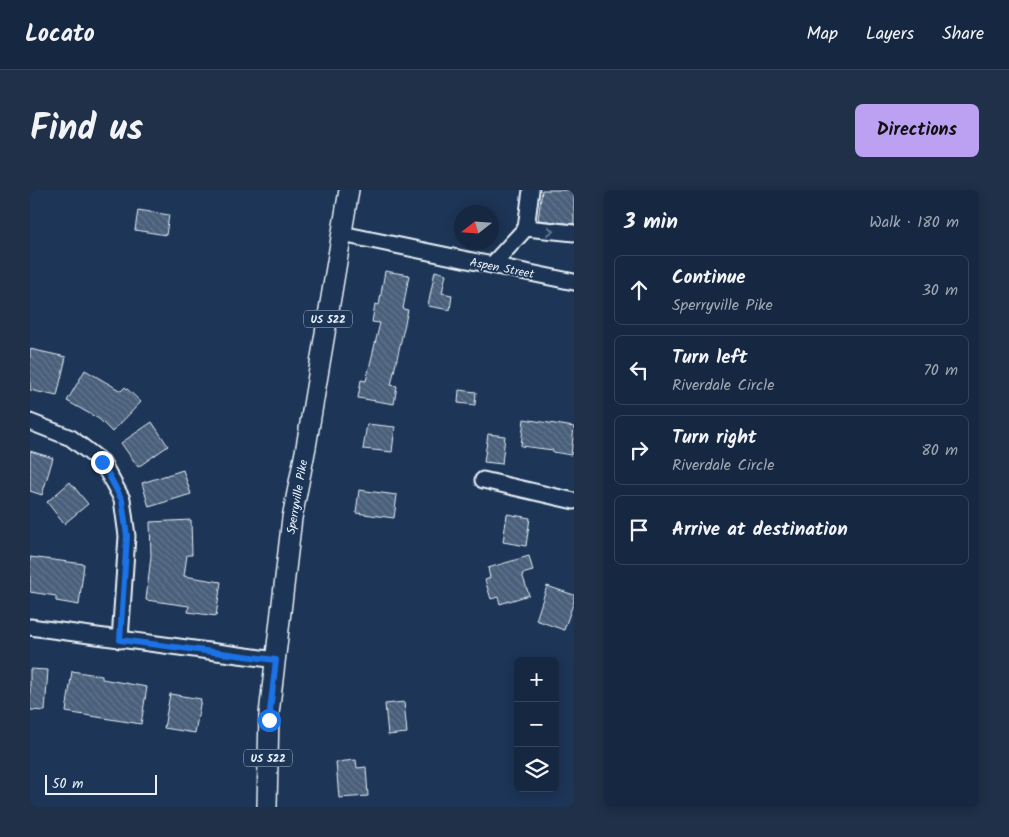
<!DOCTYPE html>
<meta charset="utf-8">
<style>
body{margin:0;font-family:Kalam,sans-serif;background:#1f3048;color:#f1f3f6}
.controls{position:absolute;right:15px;bottom:15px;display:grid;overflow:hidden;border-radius:8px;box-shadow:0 2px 12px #0003}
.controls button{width:45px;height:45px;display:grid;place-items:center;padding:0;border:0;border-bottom:1px solid #35445a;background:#162841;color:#f1f3f6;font:25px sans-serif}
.compass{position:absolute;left:424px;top:15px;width:45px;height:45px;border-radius:50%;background:#162841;box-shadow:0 2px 12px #0003;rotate:253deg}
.scale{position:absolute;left:15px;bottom:12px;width:112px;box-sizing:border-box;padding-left:5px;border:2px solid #e8f1f8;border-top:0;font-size:14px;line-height:18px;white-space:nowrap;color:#e8f1f8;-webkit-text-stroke:4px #1d3557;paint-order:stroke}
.stop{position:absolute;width:15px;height:15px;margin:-11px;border:4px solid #1a73e8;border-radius:50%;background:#fff}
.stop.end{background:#1a73e8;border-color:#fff;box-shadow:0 1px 5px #0008}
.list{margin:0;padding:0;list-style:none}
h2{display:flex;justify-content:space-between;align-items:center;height:65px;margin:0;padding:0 20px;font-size:21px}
h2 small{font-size:16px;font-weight:400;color:#9ea6b1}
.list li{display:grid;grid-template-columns:32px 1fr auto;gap:15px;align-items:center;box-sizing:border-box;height:70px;margin:0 10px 10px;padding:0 10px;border:1px solid #35445a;border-radius:8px}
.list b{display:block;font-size:19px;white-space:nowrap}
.list p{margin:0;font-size:16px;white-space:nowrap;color:#9ea6b1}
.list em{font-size:16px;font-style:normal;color:#9ea6b1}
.icon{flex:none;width:28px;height:28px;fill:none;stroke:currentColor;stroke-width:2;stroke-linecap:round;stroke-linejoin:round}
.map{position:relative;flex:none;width:544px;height:617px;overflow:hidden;border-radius:8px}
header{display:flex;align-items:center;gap:30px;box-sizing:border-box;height:70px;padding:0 25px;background:#162841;border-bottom:1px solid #35445a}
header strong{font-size:24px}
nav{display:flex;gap:28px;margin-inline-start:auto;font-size:18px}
.intro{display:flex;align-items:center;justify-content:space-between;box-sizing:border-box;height:120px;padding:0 30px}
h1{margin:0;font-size:35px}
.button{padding:12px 22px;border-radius:8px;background:#bca0f2;color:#111;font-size:18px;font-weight:700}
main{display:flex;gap:30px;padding:0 30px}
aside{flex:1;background:#162841;border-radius:8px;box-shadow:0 2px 12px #0003}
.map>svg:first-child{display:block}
</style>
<header>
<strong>Locato</strong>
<nav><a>Map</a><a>Layers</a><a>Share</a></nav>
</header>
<div class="intro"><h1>Find us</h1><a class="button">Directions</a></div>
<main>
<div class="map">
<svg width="544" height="617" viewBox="0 0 544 617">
<defs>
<pattern id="building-back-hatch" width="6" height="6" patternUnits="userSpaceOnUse" patternTransform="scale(1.25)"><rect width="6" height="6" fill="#495e7a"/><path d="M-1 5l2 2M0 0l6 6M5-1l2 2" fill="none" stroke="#63768e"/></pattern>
</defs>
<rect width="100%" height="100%" fill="#1d3557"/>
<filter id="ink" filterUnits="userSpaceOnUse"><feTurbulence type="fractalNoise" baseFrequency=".02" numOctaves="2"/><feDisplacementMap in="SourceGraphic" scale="10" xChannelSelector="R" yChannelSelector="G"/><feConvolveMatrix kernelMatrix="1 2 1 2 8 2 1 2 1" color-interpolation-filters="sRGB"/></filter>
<g filter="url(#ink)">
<!-- building -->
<g fill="url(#building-back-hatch)" stroke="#e8f1f8">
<polygon points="512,0 544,0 544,34 508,30"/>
<polygon points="108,20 139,25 136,45 105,40"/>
<polygon points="355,81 379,85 373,119 378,120 361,195 367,196 364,214 328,208 331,190 336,191 350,133 342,132 345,114 349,115"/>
<polygon points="405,81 416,84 412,103 422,105 420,120 398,116"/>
<polygon points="0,159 36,167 27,206 0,200"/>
<polygon points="55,180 91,201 95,197 111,212 82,242 69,229 37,211"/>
<polygon points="429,200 446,202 445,215 428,213"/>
<polygon points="494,229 544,237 541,265 523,262 523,260 491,256"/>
<polygon points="122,232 138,256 108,277 91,253"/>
<polygon points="337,234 365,237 362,262 333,259"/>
<polygon points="458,244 475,246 472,274 454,272"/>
<polygon points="0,261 23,268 12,305 0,301"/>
<polygon points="153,280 161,304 119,317 112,293"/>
<polygon points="40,292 58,314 34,334 17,312"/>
<polygon points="329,300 367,305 364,328 326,323"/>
<polygon points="477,324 500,328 496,356 473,352"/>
<polygon points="161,330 162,365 157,365 154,386 191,392 186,426 158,422 159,416 116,410 121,366 120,332"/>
<polygon points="499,366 503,381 492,384 499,405 470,414 468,407 461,409 455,390 460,388 458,378"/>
<polygon points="0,367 54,374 49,415 26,411 26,406 0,402"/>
<polygon points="517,396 544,405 544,411 534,440 506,430"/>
<polygon points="0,479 18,480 15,521 0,520"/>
<polygon points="42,481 72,486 72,489 117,497 111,534 36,522"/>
<polygon points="140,504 171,509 165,543 134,538"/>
<polygon points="374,512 377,543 358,545 355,514"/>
<polygon points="326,570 327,578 336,577 338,606 309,608 306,572"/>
</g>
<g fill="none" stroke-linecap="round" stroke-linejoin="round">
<defs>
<g id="minor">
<polyline points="496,38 544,43"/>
<polyline points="312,44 544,92"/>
<polyline points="462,75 496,38 501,0"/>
<polyline points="0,232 41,248 72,272 92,309 97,346 90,450"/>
<polyline points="453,290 544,311"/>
<polyline points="0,437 246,470"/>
</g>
<polyline id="major" points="237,617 239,524 262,328 276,257 319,0"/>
</defs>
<!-- minor casing -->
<use href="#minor" stroke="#e8f1f8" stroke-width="19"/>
<!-- major casing -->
<use href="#major" stroke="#e8f1f8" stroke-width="22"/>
<!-- minor -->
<use href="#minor" stroke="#1d3557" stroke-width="15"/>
<!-- major -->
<use href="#major" stroke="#1d3557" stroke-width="19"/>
</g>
<!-- one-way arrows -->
<defs><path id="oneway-chevron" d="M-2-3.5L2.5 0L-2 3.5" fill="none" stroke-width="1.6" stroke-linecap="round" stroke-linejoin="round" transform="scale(1.25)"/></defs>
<use stroke="#64778f" href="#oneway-chevron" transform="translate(520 41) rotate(6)"/>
</g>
<g fill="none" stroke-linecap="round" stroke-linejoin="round" filter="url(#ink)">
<!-- route -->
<polyline stroke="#1a73e8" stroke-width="6" points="72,272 92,310 97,346 90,450 246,470 239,530"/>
</g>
<g text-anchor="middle" stroke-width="4" stroke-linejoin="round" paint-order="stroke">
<!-- shield labels -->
<g fill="#1d3557" stroke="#abb9c8" stroke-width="1">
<rect x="274" y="120.5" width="48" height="17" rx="4"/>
<rect x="214" y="559.5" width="48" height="17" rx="4"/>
</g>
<g font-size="11" font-weight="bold" fill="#e8f1f8">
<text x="298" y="133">US 522</text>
<text x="238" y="572">US 522</text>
</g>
<!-- street labels -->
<g font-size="12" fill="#e8f1f8" stroke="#1d3557">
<text transform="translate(472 78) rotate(11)" y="4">Aspen Street</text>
<text transform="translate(267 307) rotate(-80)" y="4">Sperryville Pike</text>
</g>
</g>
</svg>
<div class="controls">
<button>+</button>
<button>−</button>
<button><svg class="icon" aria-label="layers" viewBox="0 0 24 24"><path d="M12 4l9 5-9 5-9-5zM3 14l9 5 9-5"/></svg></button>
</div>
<svg class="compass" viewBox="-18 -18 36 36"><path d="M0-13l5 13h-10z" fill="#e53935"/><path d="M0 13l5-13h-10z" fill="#9ea6b1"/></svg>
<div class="scale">50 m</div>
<div class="stop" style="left:239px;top:530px"></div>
<div class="stop end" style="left:72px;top:272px"></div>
</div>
<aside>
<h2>3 min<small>Walk · 180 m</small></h2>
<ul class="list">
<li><svg class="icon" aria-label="ahead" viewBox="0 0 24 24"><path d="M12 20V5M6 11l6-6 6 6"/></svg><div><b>Continue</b><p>Sperryville Pike</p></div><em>30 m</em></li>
<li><svg class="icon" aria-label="left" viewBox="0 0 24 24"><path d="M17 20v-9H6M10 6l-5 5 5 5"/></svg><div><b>Turn left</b><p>Riverdale Circle</p></div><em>70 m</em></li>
<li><svg class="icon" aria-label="right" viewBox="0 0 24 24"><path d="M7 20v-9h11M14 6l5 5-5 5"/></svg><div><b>Turn right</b><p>Riverdale Circle</p></div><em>80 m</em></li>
<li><svg class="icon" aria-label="arrive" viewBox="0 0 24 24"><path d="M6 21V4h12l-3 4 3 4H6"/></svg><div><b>Arrive at destination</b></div></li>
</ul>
</aside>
</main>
